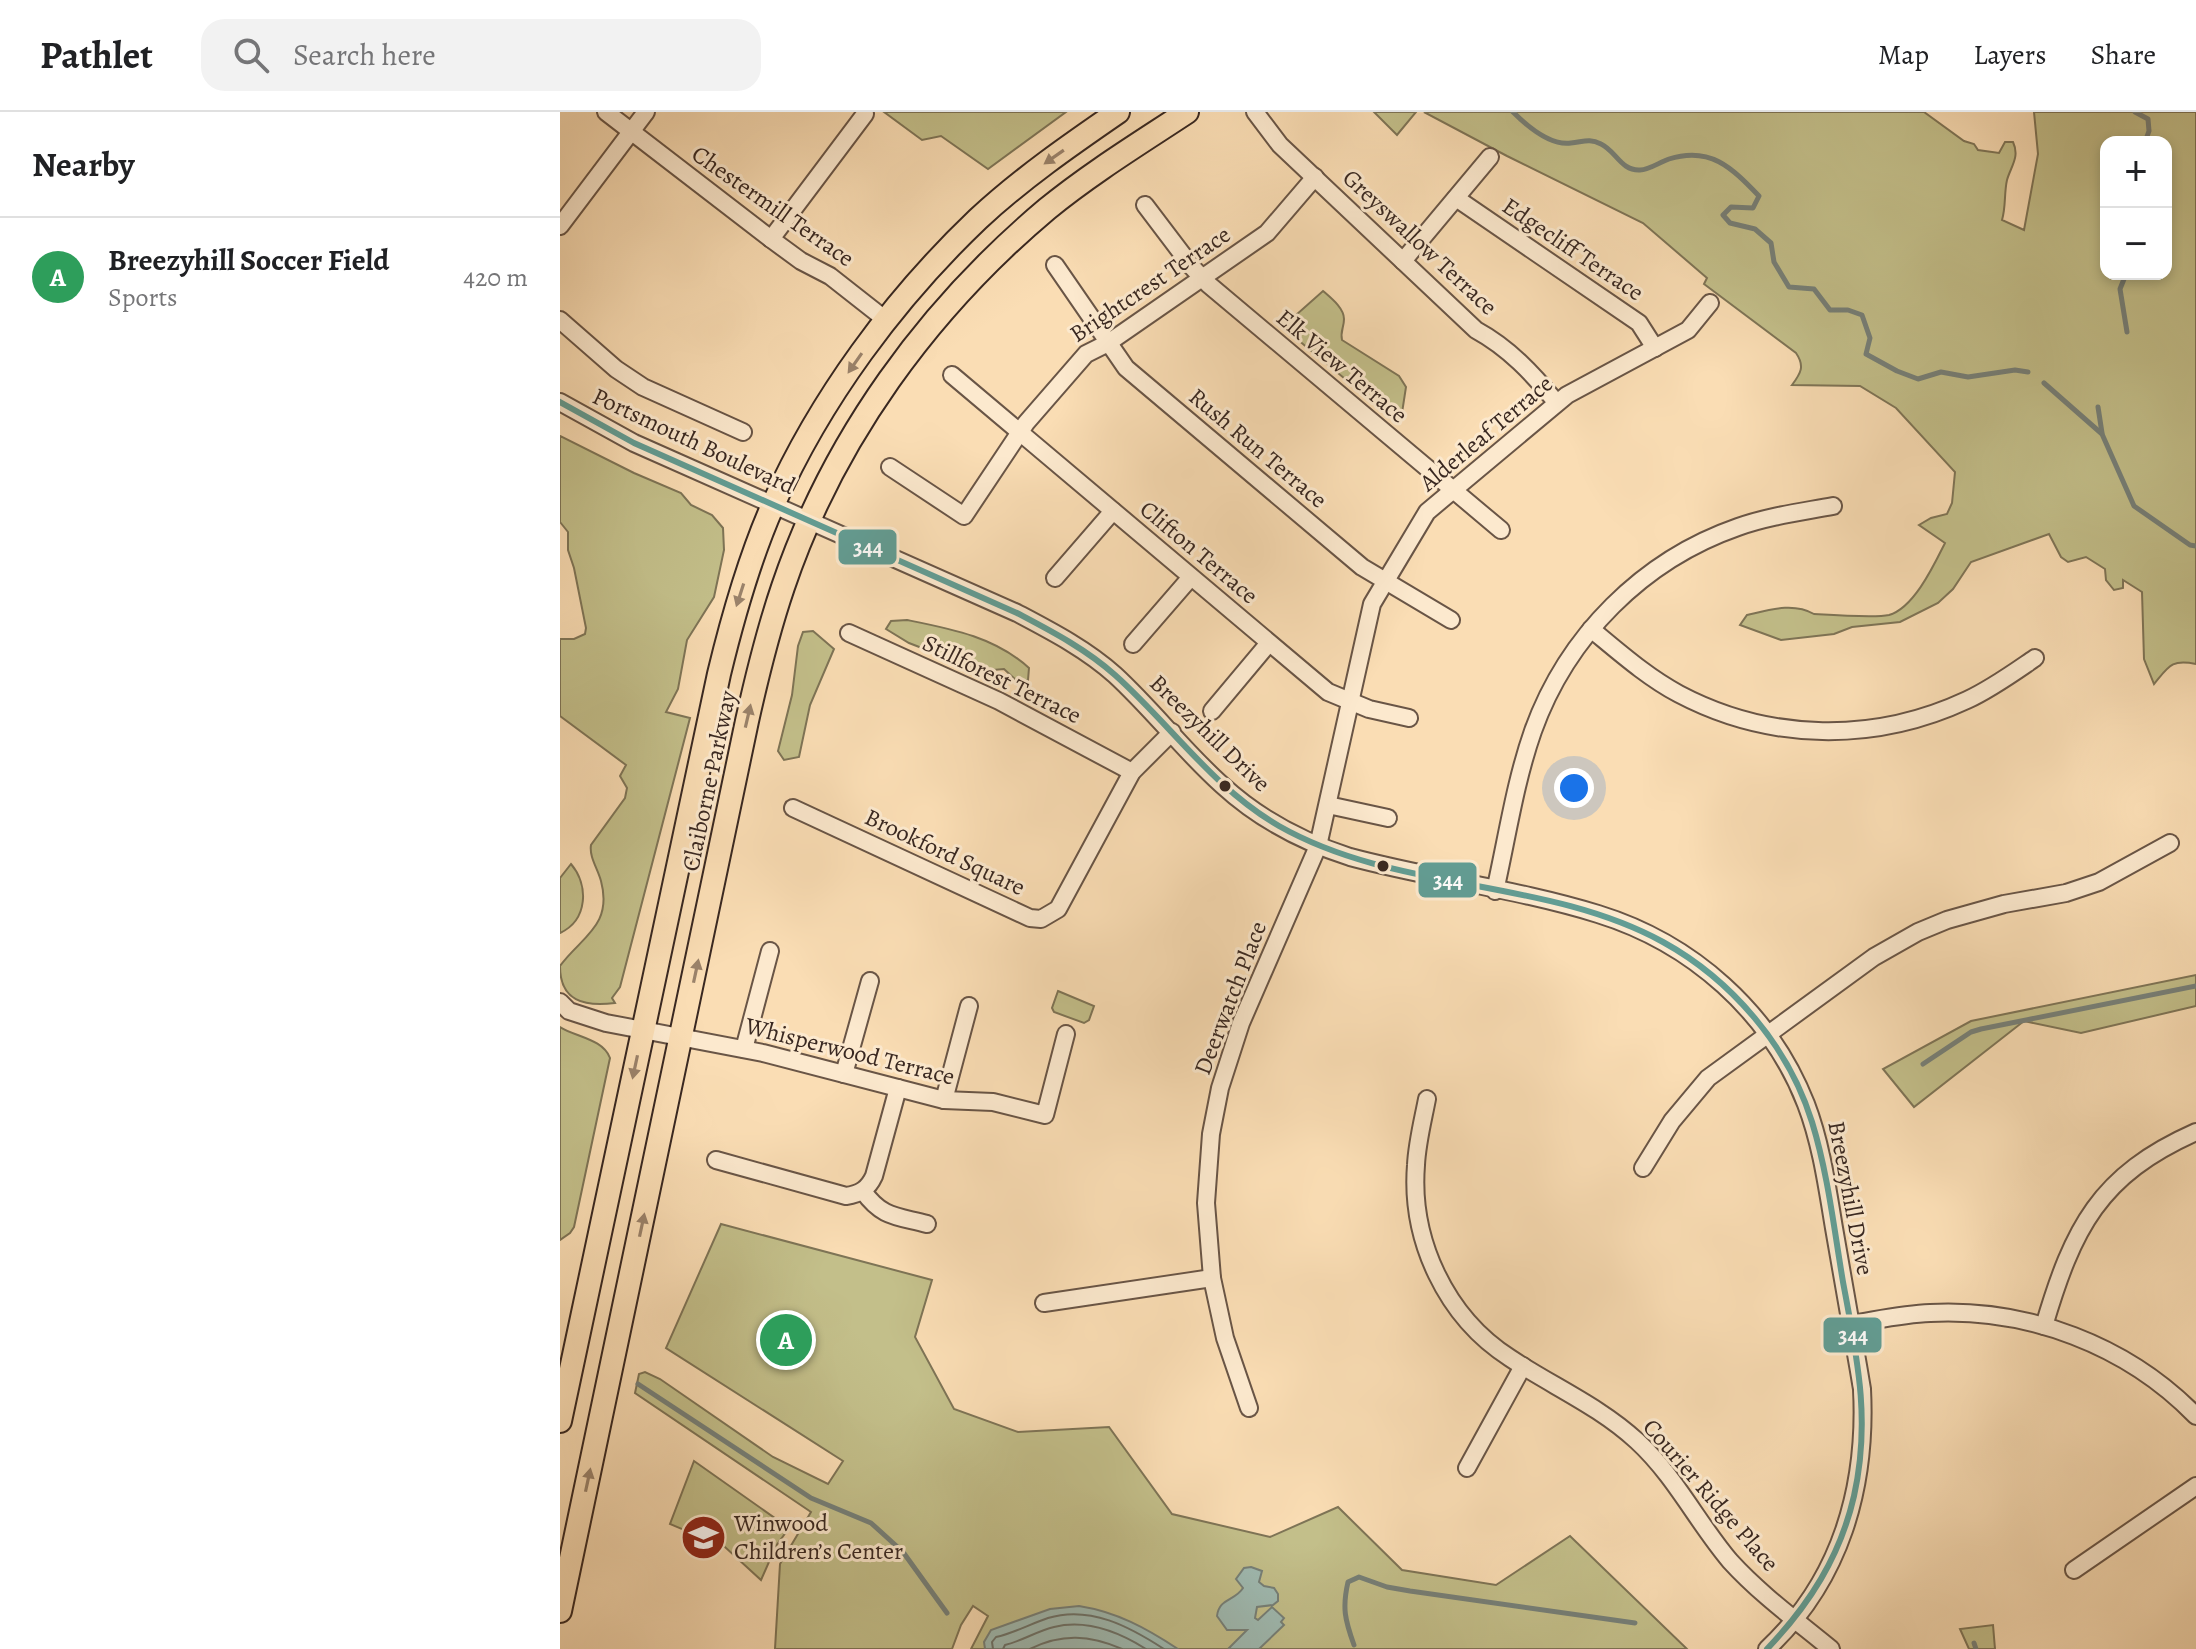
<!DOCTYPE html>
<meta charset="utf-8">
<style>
body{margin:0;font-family:Alegreya,serif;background:#f2f2f2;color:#202124}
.controls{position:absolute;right:24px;top:24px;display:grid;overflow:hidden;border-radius:16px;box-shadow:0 4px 12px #0003}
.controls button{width:72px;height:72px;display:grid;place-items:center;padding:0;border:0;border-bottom:2px solid #e0e0e0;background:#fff;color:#202124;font:40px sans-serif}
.you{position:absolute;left:1014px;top:676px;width:28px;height:28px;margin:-20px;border:6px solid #fff;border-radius:50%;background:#1a73e8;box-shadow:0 0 0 12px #1a73e833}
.badge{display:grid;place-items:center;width:52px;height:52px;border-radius:50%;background:#8f2418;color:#fff;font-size:26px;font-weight:700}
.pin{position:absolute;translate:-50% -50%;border:4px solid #fff;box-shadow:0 2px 8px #0006}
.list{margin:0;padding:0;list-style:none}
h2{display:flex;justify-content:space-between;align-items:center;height:104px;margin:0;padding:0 32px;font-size:34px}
h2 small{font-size:26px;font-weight:400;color:#757577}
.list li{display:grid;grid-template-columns:52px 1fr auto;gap:24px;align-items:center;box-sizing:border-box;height:120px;padding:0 32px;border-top:2px solid #e0e0e0}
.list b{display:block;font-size:30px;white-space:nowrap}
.list p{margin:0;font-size:26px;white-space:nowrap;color:#757577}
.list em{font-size:26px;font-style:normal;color:#757577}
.icon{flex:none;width:44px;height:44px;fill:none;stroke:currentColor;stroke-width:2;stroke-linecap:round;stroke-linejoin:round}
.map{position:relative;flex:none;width:1636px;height:1537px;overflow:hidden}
header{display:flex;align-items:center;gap:48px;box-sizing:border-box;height:112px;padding:0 40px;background:#fff;border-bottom:2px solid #e0e0e0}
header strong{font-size:38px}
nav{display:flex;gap:44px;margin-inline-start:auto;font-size:28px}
.search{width:560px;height:72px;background:#f2f2f2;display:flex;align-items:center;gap:20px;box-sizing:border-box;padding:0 28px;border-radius:24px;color:#757577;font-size:30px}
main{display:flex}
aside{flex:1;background:#fff}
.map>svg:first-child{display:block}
</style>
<header>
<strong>Pathlet</strong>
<div class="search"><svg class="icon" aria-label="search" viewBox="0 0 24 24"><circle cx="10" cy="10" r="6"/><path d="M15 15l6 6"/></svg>Search here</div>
<nav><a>Map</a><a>Layers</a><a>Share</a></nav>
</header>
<main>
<aside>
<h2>Nearby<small></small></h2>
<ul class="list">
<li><span class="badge" style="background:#2e9e5b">A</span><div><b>Breezyhill Soccer Field</b><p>Sports</p></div><em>420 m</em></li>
</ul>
</aside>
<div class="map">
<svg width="1636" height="1537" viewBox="0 0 1636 1537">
<rect width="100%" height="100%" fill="#faddb4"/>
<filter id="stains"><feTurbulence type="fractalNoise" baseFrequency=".0025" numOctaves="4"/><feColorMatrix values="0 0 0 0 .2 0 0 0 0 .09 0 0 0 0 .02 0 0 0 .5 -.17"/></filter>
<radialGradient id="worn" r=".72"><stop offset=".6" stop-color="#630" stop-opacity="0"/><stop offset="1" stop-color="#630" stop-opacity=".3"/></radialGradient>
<!-- green -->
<g fill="#c3bf8a" stroke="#7e7456" stroke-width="2" fill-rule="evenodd">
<polygon points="324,0 506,0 428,57 381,24 362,28"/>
<polygon points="814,0 856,0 837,23"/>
<path d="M864,0h500l40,29 10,3 4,6 21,3 6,-11h8c7,15 -2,24 -6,38 -3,13 -1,27 -5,40l22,10 14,-76 -4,-42h162v552c-25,-5 -27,2 -42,20l-10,-25 -2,-67 -19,-12v8l-9,2 -8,-10 -1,-11 -19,-12 -18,5 -7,-5 -12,-23 -78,28 -18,27 -15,14 -38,19 -48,5 -18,7 -53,6 -41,-15 7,-10c22,-5 46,-13 67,-1 17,1 61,4 75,1 25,-7 45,-50 56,-72l-26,-18 12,-7 16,-4 5,-11 3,-31 -59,-64 -36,-22 -68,-1c9,-12 13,-19 4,-32l-92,-69 3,-6 -64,-55 -136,-67zM1546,30h60v132h-60z"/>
<path d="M763,179c8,7 21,17 21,28 0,9 -4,12 -2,21l57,36 7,11 -4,26 -5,9 -105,-87 -5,-12z"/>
<path d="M0,324l74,37 47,20 10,12 21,10 11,13 1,22 -10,47 -27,43 -9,49 -12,23 24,6 -70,269 -8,11 3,5c-31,4 -55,-2 -55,-37 21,-29 53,-40 41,-85 -3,-12 -12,-24 -10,-36l34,-47 2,-10 -7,-12 6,-11 -66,-49v-77h14l11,-5 1,-6 -12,-60 -6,-18v-18l-8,-10z"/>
<path d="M347,508c45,9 88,17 122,48l-1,12 -11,1 -13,-12 -23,2 -72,-28 -23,-14 5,-8z"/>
<polygon points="253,519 274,537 250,593 239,645 224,648 218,639 232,583 238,534 243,520"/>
<path d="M11,752c18,21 17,56 -11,69v-55z"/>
<polygon points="1636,863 1636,894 1521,921 1464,909 1354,995 1323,957 1411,909"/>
<polygon points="498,879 534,894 529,908 524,911 494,900 492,896"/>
<path d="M0,915c16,10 43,12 50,31l-36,169 -4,6 -10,7z"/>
<polygon points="161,1112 372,1168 355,1225 394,1297 458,1320 549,1315 612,1402 710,1425 778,1395 842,1458 936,1473 1010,1424 1127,1537 411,1537 428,1504 413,1494 401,1513 392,1537 215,1537 220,1452 251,1400 75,1281 79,1262 85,1260 100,1267 213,1345 268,1372 283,1349 106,1236"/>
<polygon points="134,1349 229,1416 216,1434 201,1468 165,1435 110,1412"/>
<polygon points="1433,1513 1435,1537 1409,1537 1400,1517"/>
</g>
<!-- water -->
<g fill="#9fbbb3" stroke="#768079" stroke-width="2">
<path d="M691,1455l11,4 -3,11 5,4 10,2 4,6v7l-5,4 -16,2 -2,11 3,2 14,-13 12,11 -3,4 3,3 -25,24h-28l-2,-1 18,-18h-20l-10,-14c2,-18 18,-15 26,-28l-7,-9 8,-11z"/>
<path d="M519,1494c38,6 67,22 99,43h-193l-1,-7 7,-12 59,-21z"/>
</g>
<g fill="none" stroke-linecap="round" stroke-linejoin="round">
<!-- shore -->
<g stroke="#6c726a" stroke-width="2">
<path d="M433,1537l-1,-7 4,-5c18,-4 34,-13 52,-19 42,-13 82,9 116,31"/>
<path d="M443,1537l2,-4c17,-4 32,-14 49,-18 32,-8 65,5 92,22"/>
<path d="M470,1537c32,-16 60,-14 92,0"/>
</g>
<!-- stream -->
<g stroke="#768079" stroke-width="5">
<path d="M953,0c14,14 37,34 58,31 12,-1 18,-5 30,1 15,7 20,27 39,26 9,0 20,-8 29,-11 41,-13 62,8 90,37l-6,12 -22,-1 -8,8 7,8 25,6 16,14 3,19 15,25 25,2 16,21h18l14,5 8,23 -4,16 31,17 21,8 23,-7 27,5 47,-7 13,2"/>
<polyline points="1575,0 1588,7 1589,19 1585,30"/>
<polyline points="1546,116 1546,122"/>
<polyline points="1566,162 1560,177 1567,220"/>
<polyline points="1484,271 1542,322 1574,394 1630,433 1636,434"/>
<polyline points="1538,295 1542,321"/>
<polyline points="1363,952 1411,920 1421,917 1636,874"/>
<polyline points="78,1272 251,1386 311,1411 343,1440 387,1501"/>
<polyline points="1414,1531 1416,1537"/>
<path d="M794,1533c-9,-25 -12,-37 -6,-63l11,-5 28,10 23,4 225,32"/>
</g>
<defs>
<g id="minor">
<polyline points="46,0 211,127 241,149 270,164 326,208"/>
<path d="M695,0l25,33 196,185c33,18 57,44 80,72"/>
<polyline points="896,86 1079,211 1095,236"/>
<polyline points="585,93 632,155 648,172 941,418"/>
<polyline points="0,114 86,0"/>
<polyline points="211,127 305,2"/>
<polyline points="843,149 930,45"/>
<polyline points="495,153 566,256 802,455 891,508"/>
<polyline points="0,208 56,257 83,275 183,320"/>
<polyline points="392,263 768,580 809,597 849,606"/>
<path d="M0,290l74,41 383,170c34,18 69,36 98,62 38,35 69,76 107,110 37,34 81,57 128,72 82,22 167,32 248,57 94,29 172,98 208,190 15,39 21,82 28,124 9,53 19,107 28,161 5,98 -21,191 -95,260"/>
<polyline points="330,355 404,404 466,311 526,242 548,231 707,121 755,65"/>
<polyline points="495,466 553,399"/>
<path d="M1031,517c28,23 56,48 88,65 91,48 196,49 288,6 24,-11 46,-27 68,-42"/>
<polyline points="289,521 439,589 572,660"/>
<polyline points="573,532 631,465"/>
<polyline points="652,599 709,531"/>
<polyline points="768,693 828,706"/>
<polyline points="233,696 470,806 481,807 498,797 572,660 612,620"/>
<path d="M935,779c12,-53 20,-109 38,-160 34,-95 110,-171 205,-204 31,-11 63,-15 95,-21"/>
<polyline points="0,890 9,899 46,911 203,941 384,988 433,990 485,1003 506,922"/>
<polyline points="184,937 210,839"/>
<polyline points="284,962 310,869"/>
<path d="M867,987c-4,21 -10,44 -11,66 -6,75 30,152 94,193 42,28 89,48 127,83 38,35 60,81 93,120 30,33 67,60 101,88"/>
<polyline points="384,988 409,894"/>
<path d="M156,1048l130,36c14,-2 22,-7 28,-20l24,-88"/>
<polyline points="1083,1056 1112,1009 1148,966 1314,845 1358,820 1387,808 1444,792 1506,781 1539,770 1610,731"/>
<path d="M303,1079c19,27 34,25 64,33"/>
<polyline points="484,1191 652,1166"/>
<path d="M1291,1212c26,-4 52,-10 79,-11 98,-5 197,32 266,103"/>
<path d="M1484,1214c29,-98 55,-151 152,-194"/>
<polyline points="689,1296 665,1226 652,1166 646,1091 651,1022 660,976 681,911 758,734 812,492 867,400 1007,283 1128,218 1150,191"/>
<polyline points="907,1356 963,1254"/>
<polyline points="1514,1458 1636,1374"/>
</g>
<g id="major">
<path d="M0,1309l159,-747c14,-58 30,-115 54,-169 47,-106 121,-206 205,-286 43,-40 92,-74 140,-107"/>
<path d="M0,1499l187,-890c10,-45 21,-90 36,-134 50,-148 145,-278 264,-378 44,-36 93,-66 140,-97"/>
</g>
</defs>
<!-- minor casing -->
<use href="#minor" stroke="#695546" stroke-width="20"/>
<!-- major casing -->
<use href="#major" stroke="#392821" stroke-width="26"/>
<!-- minor -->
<use href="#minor" stroke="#fce9ce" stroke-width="16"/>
<!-- major -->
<use href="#major" stroke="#faddb4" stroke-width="22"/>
<defs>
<path id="bus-1" d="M0,290l74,41 383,170c34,18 69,36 98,62 56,50 98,113 164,151 118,67 265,51 384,116 69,38 126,105 149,180 16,52 22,107 31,160 14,75 28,138 11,214 -14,61 -45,109 -87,153"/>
</defs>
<!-- bus-1 casing -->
<use href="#bus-1" stroke="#fce9ce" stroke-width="12"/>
<!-- bus-1 -->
<use href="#bus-1" stroke="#629d94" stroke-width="6"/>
</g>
<!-- one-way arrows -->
<defs><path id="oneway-solid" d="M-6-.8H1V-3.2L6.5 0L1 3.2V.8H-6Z" transform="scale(2)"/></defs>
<g fill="#9a826a">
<use href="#oneway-solid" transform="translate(494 45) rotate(145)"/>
<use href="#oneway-solid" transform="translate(295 251) rotate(125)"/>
<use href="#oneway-solid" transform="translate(180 483) rotate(108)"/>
<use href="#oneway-solid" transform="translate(188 604) rotate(-77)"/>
<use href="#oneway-solid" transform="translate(136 859) rotate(-78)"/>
<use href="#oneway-solid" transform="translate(75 955) rotate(102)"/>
<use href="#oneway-solid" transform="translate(82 1113) rotate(-78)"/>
<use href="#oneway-solid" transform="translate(28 1368) rotate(-78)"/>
</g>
<!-- icons -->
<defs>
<symbol id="school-disc" viewBox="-11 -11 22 22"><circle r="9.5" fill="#8f2418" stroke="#fce9ce"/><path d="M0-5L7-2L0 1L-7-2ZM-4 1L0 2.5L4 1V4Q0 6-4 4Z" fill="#fff"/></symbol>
</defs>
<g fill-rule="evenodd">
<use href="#school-disc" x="118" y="1400" width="51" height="51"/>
</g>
<!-- markers -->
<g fill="#392821" stroke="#fce9ce" stroke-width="3">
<circle cx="665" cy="674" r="7"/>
<circle cx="823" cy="754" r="7"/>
</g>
<g text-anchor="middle" stroke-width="6" stroke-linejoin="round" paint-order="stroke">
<!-- street labels -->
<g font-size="24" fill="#392821" stroke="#fce9ce">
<text transform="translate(213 94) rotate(35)" y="8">Chestermill Terrace</text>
<text transform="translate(860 130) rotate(43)" y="8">Greyswallow Terrace</text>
<text transform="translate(1013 137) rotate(34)" y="8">Edgecliff Terrace</text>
<text transform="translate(590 172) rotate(-34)" y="8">Brightcrest Terrace</text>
<text transform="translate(782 254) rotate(40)" y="8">Elk View Terrace</text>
<text transform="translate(926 321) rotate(-40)" y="8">Alderleaf Terrace</text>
<text transform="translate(134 329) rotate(25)" y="8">Portsmouth Boulevard</text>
<text transform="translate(698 336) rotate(40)" y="8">Rush Run Terrace</text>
<text transform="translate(639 440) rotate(40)" y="8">Clifton Terrace</text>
<text transform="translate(442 567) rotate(26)" y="8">Stillforest Terrace</text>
<text transform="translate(650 621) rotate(44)" y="8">Breezyhill Drive</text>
<text transform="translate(149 669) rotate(-78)" y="8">Claiborne Parkway</text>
<text transform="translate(385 740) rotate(25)" y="8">Brookford Square</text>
<text transform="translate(670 886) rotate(-69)" y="8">Deerwatch Place</text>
<text transform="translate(290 939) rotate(14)" y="8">Whisperwood Terrace</text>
<text transform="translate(1291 1086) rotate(79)" y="8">Breezyhill Drive</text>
<text transform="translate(1151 1383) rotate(49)" y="8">Courier Ridge Place</text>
</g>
<!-- poi labels -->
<g font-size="24" fill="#392821" stroke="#fce9ce" text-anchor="start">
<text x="174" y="1419">Winwood<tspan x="174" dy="28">Children’s Center</tspan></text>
</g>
</g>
<g stroke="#fce9ce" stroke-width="3">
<rect x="277" y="416" width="61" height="38" rx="8" fill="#629d94"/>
<rect x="857" y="749" width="61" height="38" rx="8" fill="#629d94"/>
<rect x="1262" y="1204" width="61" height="38" rx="8" fill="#629d94"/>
</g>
<g font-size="22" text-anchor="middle" font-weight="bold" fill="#fff">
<text x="308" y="443">344</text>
<text x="888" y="776">344</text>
<text x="1293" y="1231">344</text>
</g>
<rect width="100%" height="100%" filter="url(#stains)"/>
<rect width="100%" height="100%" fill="url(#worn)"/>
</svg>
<div class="controls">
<button>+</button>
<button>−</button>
</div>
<div class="you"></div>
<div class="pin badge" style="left:226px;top:1228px;background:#2e9e5b">A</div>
</div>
</main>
